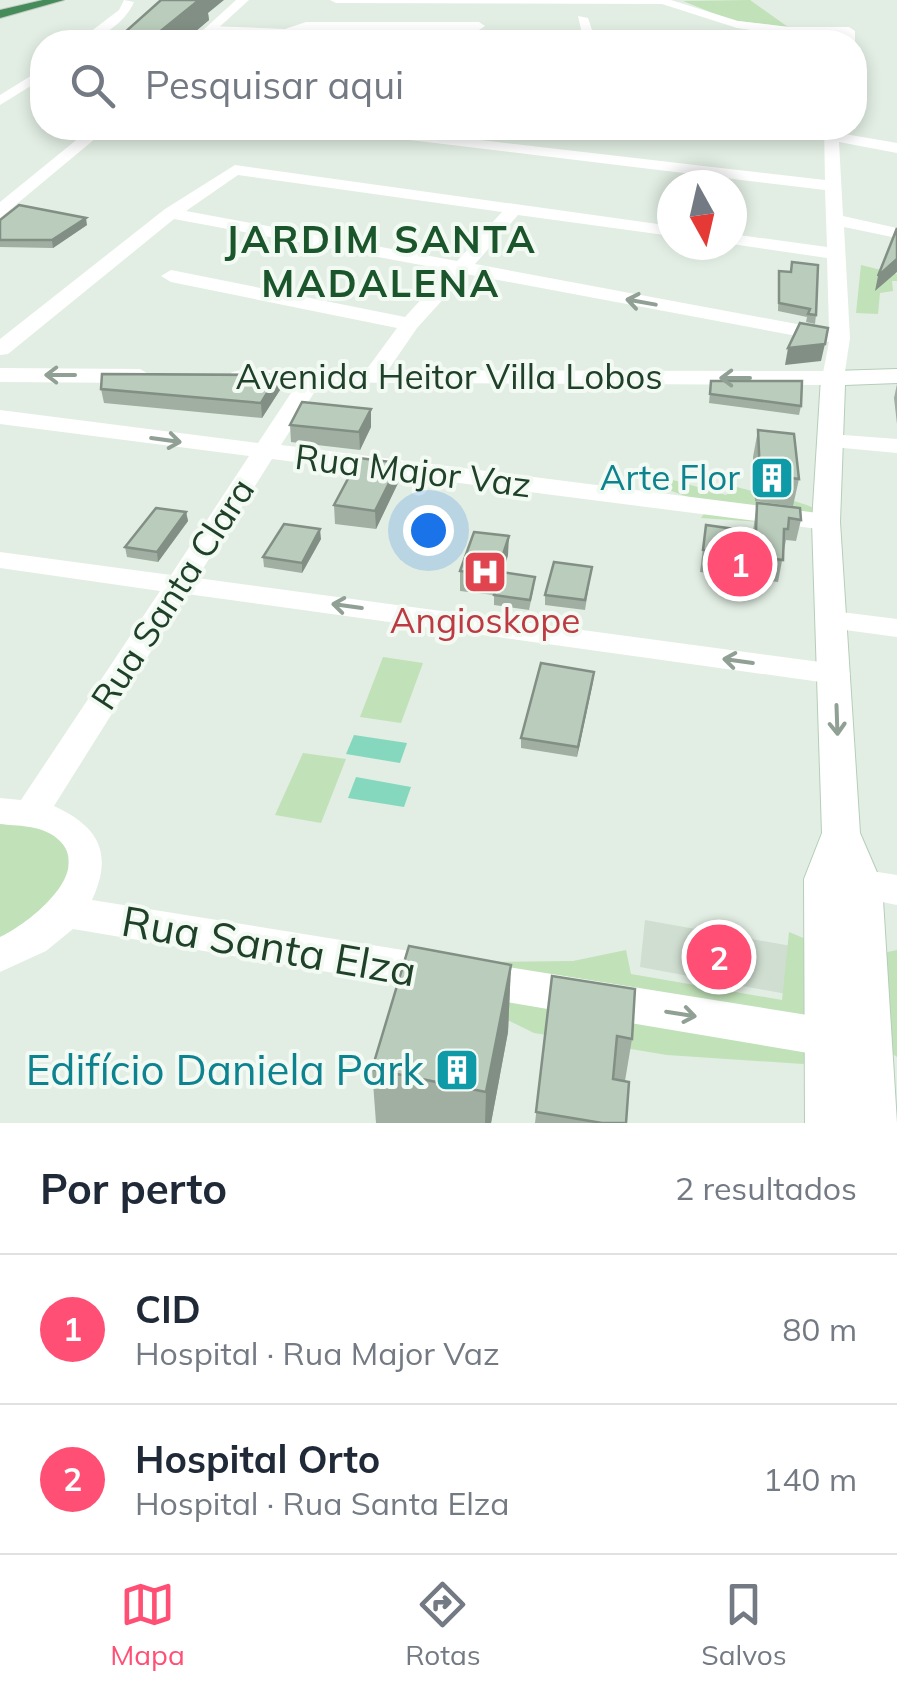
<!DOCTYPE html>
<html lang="pt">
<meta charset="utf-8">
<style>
body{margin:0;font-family:Mulish,sans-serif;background:#f6f6f7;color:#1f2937}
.compass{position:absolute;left:657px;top:170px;width:90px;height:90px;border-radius:50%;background:#fff;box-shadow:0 5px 15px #0003;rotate:172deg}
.you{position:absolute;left:428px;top:530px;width:35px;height:35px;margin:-25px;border:8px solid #fff;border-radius:50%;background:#1a73e8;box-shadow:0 0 0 15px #1a73e833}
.badge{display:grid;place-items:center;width:65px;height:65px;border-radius:50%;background:#ff4f75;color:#fff;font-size:32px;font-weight:700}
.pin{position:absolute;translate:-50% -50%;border:5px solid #fff;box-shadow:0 2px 10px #0006}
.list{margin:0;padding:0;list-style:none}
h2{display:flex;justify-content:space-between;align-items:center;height:130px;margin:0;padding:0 40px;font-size:42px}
h2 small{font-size:32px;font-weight:400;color:#747a83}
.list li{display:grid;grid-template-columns:65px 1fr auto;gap:30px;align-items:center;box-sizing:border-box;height:150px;padding:0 40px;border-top:2px solid #e0e1e3}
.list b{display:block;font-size:38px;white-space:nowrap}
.list p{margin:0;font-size:32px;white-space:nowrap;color:#747a83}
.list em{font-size:32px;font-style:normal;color:#747a83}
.icon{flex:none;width:55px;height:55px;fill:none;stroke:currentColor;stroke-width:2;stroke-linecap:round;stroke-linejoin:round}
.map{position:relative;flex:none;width:897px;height:1123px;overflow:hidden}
.search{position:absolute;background:#fff;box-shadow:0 5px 15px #0003;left:30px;right:30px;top:30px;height:110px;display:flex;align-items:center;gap:25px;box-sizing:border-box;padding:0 35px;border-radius:40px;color:#747a83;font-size:38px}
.sheet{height:430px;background:#fff}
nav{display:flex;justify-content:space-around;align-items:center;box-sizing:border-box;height:140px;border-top:2px solid #e0e1e3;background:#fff;font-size:28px;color:#747a83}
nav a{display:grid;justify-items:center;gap:5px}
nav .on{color:#ff4f75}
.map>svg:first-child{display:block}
</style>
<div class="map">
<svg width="897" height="1123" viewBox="0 0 897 1123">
<rect width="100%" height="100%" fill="#e2eee3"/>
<!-- built -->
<polygon fill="#d0ded1" points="645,920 797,947 797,996 640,967"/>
<!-- green -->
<g fill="#c1e1b9">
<polygon points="750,0 788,27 730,20 683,1"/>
<polygon points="388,28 383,42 290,36 296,30"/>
<polygon points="861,265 897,274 897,281 892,281 893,291 880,293 878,314 856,313"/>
<path d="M673,480l53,15 11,-8c19,6 70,14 81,24l-29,13 -88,-6 9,-13 -44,-16z"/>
<polygon points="383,657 423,663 401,723 360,717"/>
<polygon points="303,753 346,759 321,823 275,815"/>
<path d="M21,820c49,20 52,21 44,74l-65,48v-121z"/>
<polygon points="789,932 854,959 897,950 897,1057 847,1021 803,1064 667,1055 534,1033 463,998 485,962 573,961 626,950 631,974 782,1000"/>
</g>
<!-- water -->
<g fill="#85d8be">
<polygon points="354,735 407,743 400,763 346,754"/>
<polygon points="356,777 411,787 404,807 348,798"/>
</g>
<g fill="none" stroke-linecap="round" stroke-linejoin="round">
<defs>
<polygon id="secondary" points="897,369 897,383 845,385 840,522 860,833 882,884 897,1123 805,1123 804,879 822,833 812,522 821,378 833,371"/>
<polygon id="trunk" points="43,0 64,0 0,18 0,10"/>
</defs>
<!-- secondary casing -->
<use href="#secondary" stroke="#b4ceb9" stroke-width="2"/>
<!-- trunk casing -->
<use href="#trunk" stroke="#c1cac3" stroke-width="2"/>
<!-- minor -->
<g fill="#fff" fill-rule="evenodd">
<path d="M124,0l10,2c-8,20 -36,40 -57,40l42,-32z"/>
<polygon points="330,0 671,0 738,21 789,27 849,27 855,31 855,42 843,42 843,35 789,35 737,28 662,4 336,3"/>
<polygon points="578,16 588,18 596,42 584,42"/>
<polygon points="306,22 479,22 485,26 479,30 307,30 286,37 209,34 203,30 209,26 285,29"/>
<polygon points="42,69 42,79 0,105 0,95"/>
<path d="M336,128h41l448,52 -1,-52h14l1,5 58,10v10l-58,-11 4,74 54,12v10l-53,-11 6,111 -6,40 -11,7 -11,-7 7,-36 -363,-68 -49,54 -37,54h-16l-3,-5 36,-49 -226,-46 -10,-6 10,-6 234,47 43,-47 -274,-51 -166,135 -8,1v-16l165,-130 70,-44 437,61v10l-154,-21 -43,49 354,66 -2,-72 -95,-14v-10l95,13 -2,-57 -482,-58zM238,175l264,37 -45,49 -271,-50z"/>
<path d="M313,370l11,7 -43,68 545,69 13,8 -13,8 -554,-71 -75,119 638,86 11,3 4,7 -4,7 -11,3 -648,-90 -133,212c44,20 60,47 38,94l734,118 15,6 6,13 -6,13 -15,6 -753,-127 -27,22 -46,21v-35c28,-13 100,-68 54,-101 -16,-11 -36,-10 -54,-12v-26l21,2 139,-209 -160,-23v-16l171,23 78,-119 -249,-32v-14l258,33 47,-71z"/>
<polygon points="830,434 897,439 897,453 822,446 818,441"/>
<polygon points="833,611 897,619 897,637 823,627 818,620 823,613"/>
<polygon points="845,867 897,875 897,905 832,892 827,882 832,872"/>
</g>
<!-- tertiary -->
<g fill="#fff" fill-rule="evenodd">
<polygon points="236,0 249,0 203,42 190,42"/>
<polygon points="91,128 108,128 0,218 0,202"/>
<polygon points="0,368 140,369 152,376 140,383 0,382"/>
<polygon points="241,370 833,371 845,378 833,385 232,382 229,377 232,372"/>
</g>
<!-- secondary -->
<use href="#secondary" fill="#fff" fill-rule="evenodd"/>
<!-- trunk -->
<use href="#trunk" fill="#468c5b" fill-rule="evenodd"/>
</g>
<!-- wall -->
<g fill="#a0afa2">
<polygon points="208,13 209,20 183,42 125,42 124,33"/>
<polygon points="0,220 87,225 53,248 0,247"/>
<polygon points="779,271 816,315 815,324 806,322 807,317 778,311"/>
<polygon points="711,381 801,406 799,415 709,403"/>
<polygon points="897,384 897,424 894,398"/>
<polygon points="101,389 280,390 262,418 104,403"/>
<polygon points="371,409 371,427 360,450 291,442 290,425"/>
<polygon points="758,430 799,479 793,506 755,501 753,457"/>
<polygon points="399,481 376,529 335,524 334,505"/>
<polygon points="757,503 801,520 796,541 786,540 778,582 700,572 706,525 753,531"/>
<polygon points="186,512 188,521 158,562 127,557 125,547"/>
<polygon points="321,539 302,573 264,567 263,557"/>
<polygon points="508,555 503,573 534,586 529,610 494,605 494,595 460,591 460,571"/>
<polygon points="592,567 585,610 545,605 545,595"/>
<polygon points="594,672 577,757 521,748 521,738"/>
<polygon points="511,965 508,1032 491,1123 376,1123 372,1069"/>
<polygon points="552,976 632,1039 625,1081 626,1123 535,1123"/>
</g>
<!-- shaded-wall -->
<g fill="#828f84">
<polygon points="197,0 224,0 208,13 209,20 183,42 158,42 157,34"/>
<polygon points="86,218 87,225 53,248 52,240"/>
<polygon points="897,259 897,272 875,291 878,276"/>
<polygon points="825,344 821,361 785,365 788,348"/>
<polygon points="278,375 280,390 262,418 261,403"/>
<polygon points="371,409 371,427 360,450 359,432"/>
<polygon points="399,463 399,481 376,529 375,511"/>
<polygon points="186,512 188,521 158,562 157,552"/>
<polygon points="320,529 321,539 302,573 302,563"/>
<polygon points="509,536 508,555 496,595 496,576"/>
<polygon points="594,672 593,682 577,757 578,747"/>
<polygon points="511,965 508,1032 491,1123 485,1123 486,1092"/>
</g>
<!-- building -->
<g fill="#baccbc" stroke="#828f84" stroke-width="2.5">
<polygon points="161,0 199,0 157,34 124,33"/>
<polygon points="19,205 86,218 52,240 0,240 0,220"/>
<polygon points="897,228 897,259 878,276"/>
<polygon points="792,262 818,265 816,315 808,314 810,309 779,303 779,271 791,272"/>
<polygon points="800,323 828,328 825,344 788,348"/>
<polygon points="102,374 278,375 261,403 101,389"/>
<polygon points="711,381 802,381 801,406 710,394"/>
<polygon points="302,402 371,409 359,432 290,425"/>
<polygon points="758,430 794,434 799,479 760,474"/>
<polygon points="359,458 399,463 375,511 334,505"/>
<polygon points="757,503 800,508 801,520 789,518 788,529 784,529 783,560 703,550 706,525 756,532"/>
<polygon points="156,508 186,512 157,552 125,547"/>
<polygon points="284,524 320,529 302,563 263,557"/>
<polygon points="474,532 509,536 496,576 460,571"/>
<polygon points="554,562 592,567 585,600 545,595"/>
<polygon points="501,572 535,577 530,600 494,595"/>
<polygon points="541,663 594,672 578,747 521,738"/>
<polygon points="409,946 511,965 486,1092 372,1069"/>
<polygon points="552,976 635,989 632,1039 617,1036 613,1079 629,1082 626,1123 602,1123 536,1112"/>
</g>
<!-- one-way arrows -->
<defs><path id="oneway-shaft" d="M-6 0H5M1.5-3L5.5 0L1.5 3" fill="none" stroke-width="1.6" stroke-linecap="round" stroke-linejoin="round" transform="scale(2.5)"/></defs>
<g stroke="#90a094">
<use href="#oneway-shaft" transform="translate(641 302) rotate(-170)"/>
<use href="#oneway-shaft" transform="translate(60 375) rotate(-180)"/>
<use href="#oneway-shaft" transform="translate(735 378) rotate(-180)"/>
<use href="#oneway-shaft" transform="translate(166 440) rotate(8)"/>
<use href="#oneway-shaft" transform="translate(347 606) rotate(-172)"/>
<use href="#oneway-shaft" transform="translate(738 661) rotate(-172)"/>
<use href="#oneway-shaft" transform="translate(837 720) rotate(88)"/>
<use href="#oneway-shaft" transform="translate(681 1014) rotate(9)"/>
</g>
<!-- icons -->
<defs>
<symbol id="building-square" viewBox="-11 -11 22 22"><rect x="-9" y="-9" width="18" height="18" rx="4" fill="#0f9aa8" stroke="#f3faf3"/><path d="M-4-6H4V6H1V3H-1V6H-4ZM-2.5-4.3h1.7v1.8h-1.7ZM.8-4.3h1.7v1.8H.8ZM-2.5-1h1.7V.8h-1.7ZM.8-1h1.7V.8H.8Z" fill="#fff"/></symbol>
<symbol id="hospital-square" viewBox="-11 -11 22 22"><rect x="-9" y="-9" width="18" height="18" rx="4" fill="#e0444e" stroke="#f3faf3"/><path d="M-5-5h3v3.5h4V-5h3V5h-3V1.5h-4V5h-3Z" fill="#fff"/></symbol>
</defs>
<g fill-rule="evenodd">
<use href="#building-square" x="747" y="453" width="50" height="50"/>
<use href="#hospital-square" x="460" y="547" width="50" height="50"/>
<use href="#building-square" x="432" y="1045" width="50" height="50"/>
</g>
<g text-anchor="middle" stroke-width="8" stroke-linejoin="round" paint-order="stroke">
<!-- street labels -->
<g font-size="35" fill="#204129" stroke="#f3faf3">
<text x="449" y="389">Avenida Heitor Villa Lobos</text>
<text transform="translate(413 471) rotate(7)" y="12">Rua Major Vaz</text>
<text transform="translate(173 594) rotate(-57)" y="12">Rua Santa Clara</text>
</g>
<!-- culture labels -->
<g font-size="35" fill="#0d838f" stroke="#f3faf3" text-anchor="end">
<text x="740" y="490">Arte Flor</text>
</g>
<!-- health labels -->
<g font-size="35" fill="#be3a42" stroke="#f3faf3">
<text x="485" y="633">Angioskope</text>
</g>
<!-- far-district labels -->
<g font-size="38" font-weight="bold" letter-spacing="2.5" fill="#1a552b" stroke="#f3faf3">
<text x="381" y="253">JARDIM SANTA<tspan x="381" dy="44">MADALENA</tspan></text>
</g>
<!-- near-street labels -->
<g font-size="42" fill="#204129" stroke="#f3faf3">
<text transform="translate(269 946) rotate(10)" y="15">Rua Santa Elza</text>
</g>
<!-- near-culture labels -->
<g font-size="42" fill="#0d838f" stroke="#f3faf3" text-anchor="end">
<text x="424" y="1085">Edifício Daniela Park</text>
</g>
</g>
</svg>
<svg class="compass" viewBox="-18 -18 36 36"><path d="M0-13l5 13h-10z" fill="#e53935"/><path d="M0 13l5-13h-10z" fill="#747a83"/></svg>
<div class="you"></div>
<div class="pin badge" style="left:740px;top:564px">1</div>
<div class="pin badge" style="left:719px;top:957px">2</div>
<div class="search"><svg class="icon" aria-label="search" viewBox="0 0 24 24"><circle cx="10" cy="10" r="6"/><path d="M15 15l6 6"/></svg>Pesquisar aqui</div>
</div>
<section class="sheet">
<h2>Por perto<small>2 resultados</small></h2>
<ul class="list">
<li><span class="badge">1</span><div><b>CID</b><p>Hospital · Rua Major Vaz</p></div><em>80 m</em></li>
<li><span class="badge">2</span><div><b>Hospital Orto</b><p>Hospital · Rua Santa Elza</p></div><em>140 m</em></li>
</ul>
</section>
<nav>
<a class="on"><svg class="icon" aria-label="map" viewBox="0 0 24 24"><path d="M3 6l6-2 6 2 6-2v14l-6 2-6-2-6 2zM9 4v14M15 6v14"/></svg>Mapa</a>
<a><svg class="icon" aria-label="directions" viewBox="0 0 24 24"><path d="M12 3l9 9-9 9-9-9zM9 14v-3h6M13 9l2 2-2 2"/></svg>Rotas</a>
<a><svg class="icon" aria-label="saved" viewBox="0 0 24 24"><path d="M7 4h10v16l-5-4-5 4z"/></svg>Salvos</a>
</nav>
